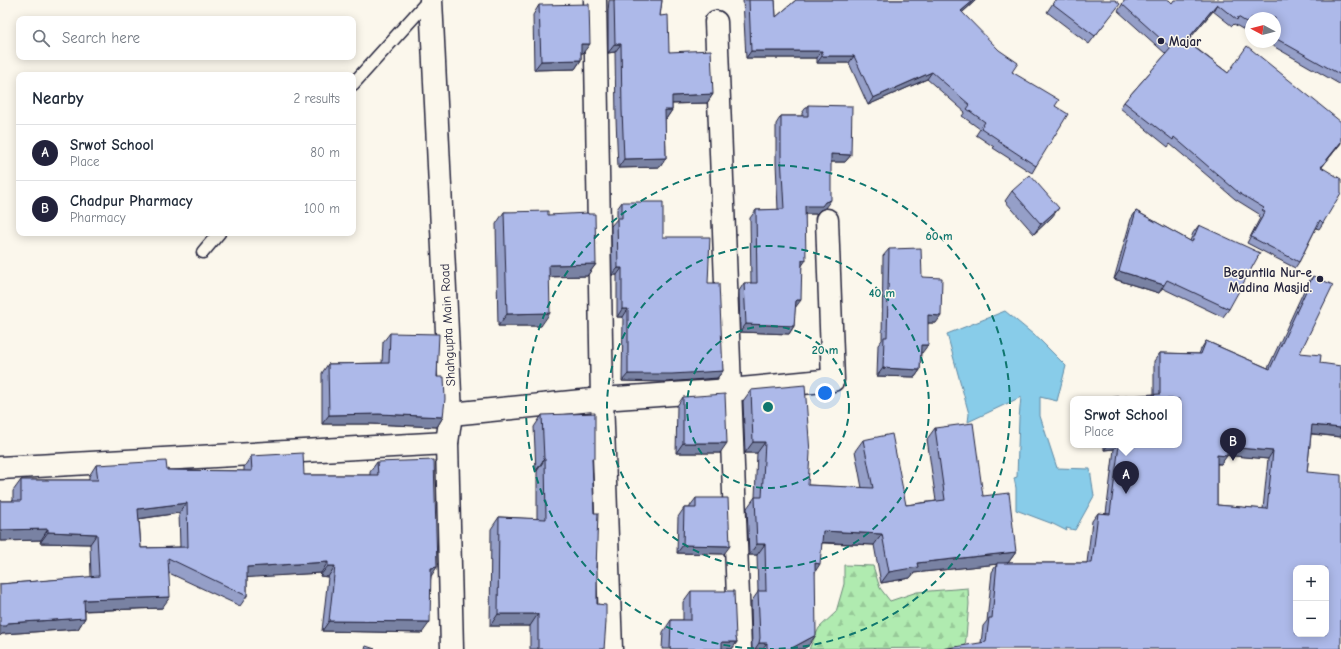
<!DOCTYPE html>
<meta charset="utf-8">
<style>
body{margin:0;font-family:"Comic Neue",sans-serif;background:#f2f2f3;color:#1f2937}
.controls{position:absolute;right:12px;bottom:12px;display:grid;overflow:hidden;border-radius:8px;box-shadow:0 2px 10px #0003}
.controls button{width:36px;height:36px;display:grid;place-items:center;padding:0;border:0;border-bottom:1px solid #e0e1e3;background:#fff;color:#1f2937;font:20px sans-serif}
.compass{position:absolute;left:1245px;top:12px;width:36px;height:36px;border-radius:50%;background:#fff;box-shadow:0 2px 10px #0003;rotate:277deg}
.you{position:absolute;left:825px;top:393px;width:14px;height:14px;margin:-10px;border:3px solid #fff;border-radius:50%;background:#1a73e8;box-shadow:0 0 0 6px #1a73e833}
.badge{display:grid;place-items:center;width:26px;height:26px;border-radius:50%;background:#22223b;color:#fff;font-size:13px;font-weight:700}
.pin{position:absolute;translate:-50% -33px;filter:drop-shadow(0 1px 2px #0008)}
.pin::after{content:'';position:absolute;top:21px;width:14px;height:12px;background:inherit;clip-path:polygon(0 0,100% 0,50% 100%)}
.popup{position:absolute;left:1070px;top:396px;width:112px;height:52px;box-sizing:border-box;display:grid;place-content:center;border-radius:8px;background:#fff;filter:drop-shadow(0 1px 3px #0005);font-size:13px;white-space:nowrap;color:#747a83}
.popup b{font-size:15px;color:#1f2937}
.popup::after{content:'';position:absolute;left:50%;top:100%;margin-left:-8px;border:8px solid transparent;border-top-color:#fff}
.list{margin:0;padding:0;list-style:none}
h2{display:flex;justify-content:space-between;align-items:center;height:52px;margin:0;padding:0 16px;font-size:17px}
h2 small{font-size:13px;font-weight:400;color:#747a83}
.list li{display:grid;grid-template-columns:26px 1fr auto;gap:12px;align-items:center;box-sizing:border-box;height:56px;padding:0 16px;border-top:1px solid #e0e1e3}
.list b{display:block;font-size:15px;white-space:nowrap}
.list p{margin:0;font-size:13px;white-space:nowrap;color:#747a83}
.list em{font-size:13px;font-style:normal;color:#747a83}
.icon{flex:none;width:22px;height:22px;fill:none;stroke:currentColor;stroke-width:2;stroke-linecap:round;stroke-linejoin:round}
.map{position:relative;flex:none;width:1341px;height:649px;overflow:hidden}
.search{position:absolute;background:#fff;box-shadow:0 2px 10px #0003;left:16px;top:16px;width:340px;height:44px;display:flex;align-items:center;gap:10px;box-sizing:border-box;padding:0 14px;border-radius:8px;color:#747a83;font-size:15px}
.panel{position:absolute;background:#fff;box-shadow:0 2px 10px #0003;left:16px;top:72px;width:340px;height:164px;border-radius:8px}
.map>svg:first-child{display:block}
</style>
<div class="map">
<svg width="1341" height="649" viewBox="0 0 1341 649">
<defs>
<pattern id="forest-firs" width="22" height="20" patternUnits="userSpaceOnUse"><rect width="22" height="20" fill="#b0ebb0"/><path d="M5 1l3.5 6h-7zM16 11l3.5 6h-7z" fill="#97c998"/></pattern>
</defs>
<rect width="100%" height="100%" fill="#fbf7ec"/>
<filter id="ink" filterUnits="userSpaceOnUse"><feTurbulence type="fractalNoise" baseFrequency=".025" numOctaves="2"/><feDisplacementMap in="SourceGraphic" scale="8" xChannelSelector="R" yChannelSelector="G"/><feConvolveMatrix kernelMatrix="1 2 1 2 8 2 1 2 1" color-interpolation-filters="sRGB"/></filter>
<g filter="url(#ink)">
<!-- forest -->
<polygon fill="url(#forest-firs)" stroke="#698676" points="844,565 873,566 880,588 890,601 917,592 968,588 969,604 965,648 809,649 819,628 836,612 844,584"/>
<!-- water -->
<polygon fill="#88cce9" stroke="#5f88a3" points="1005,311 1040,340 1066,366 1057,401 1040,397 1040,416 1057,468 1090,469 1094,496 1075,530 1066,528 1067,531 1053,524 1016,510 1016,488 1014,478 1017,477 1019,418 1021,397 968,422 969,414 947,334"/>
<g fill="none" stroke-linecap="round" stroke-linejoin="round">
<defs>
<g id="lane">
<polyline points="353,84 429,0"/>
<polyline points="203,252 219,233"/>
</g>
<g id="street">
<polyline points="431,0 451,414 447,443 452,649"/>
<polyline points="595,0 602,399 611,649"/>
<polyline points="716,22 740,649"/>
<polyline points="451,414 602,399 730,390 833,380 827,220"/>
<polyline points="0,468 447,443"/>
</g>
</defs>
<!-- lane casing -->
<use href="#lane" stroke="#22223b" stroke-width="15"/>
<!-- street casing -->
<use href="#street" stroke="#22223b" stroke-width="25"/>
<!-- lane -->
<use href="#lane" stroke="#fbf7ec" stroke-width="12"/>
<!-- street -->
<use href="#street" stroke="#fbf7ec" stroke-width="22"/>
</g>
<!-- wall -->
<g fill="#959fc8" stroke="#22223b" fill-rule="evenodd">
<polygon points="609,0 662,0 660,16 669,52 713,94 707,103 672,104 672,110 666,119 665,119 666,158 660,167 618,168 616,119 615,52 608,53 608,12"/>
<polygon points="743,0 775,0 776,17 796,0 976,0 962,13 1012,72 1055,106 1036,166 1032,173 993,148 994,147 976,135 980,129 962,116 965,112 927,79 868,105 849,63 817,63 817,58 746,58"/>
<polygon points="1055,0 1114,11 1089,44 1047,12"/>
<polygon points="1125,0 1172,3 1341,0 1341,85 1266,42 1275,42 1275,18 1251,18 1251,34 1234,24 1232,26 1213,11 1187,41 1228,73 1341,143 1322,167 1323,223 1319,229 1316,228 1299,262 1295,268 1247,243 1260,218 1258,216 1259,214 1235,199 1170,144 1168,147 1120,108 1124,102 1166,54 1118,11"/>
<polygon points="539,5 583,53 581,53 581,60 575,69 534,70 533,15"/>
<polygon points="808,105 851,155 845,162 831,162 825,208 820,210 816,214 805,214 802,265 795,307 794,326 789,334 740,332 739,291 744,283 751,283 750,218 756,210 778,210 776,163 776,124 781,116 802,116 802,113"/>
<polygon points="1012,191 1052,217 1034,234 1005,201"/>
<polygon points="622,202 663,237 708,283 723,371 717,378 666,382 622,381 623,317 617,317 617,275 612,275 611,226 617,219 617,209"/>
<polygon points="1136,211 1190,241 1193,233 1199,225 1229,309 1223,317 1162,288 1159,293 1114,279 1131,219"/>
<polygon points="504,212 548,215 596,264 587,276 549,277 541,326 498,326 496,224"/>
<polygon points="889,249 922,277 936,323 928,323 922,353 921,352 920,370 915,377 877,376 878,345 882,340 883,256"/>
<path d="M1313,276l-13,77 20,10 21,74 -30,-3 -4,38 34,177 -360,-6 2,-17 4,-5 5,-49 5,-8 -83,9 -4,5 -29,5 -7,-38 -52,-2 -7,28 -7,75 -5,3h-51l-1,-47 7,-10 -1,-37h-8l-2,-47 8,-11 2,-44h-12l-2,-52 8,-11 57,95 54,3 -7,-37 8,-11 43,65 30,-4 -9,-62 8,-11 48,68 33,56 -8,11h-6h85l5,-42 6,-8 8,1 8,-65 -10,1v-5h75v-46h-74l1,-1 48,-4v-33l6,-8 39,1 2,-5 5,-8 62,27 39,-84zM1227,455l41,4 -5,50 -46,-4v-41h4z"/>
<polygon points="390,333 437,377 443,417 437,427 372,424 322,424 322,373 328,364 382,363 383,342"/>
<polygon points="683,397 720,453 676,453 677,406"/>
<polygon points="542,415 592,462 597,604 604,649 530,649 530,626 490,626 491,529 499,517 537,519 537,471 536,471 534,427"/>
<path d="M251,456l53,19h66v-3l7,-10 54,115 -9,56 -100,-2 6,-54 -8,-1 1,-3 -74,4v19l-7,10 -71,-33 -7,35 -77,3v7l-7,11 -76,5 -2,-50 91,-7 -1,-33 -50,-1 1,-3 -41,1v-40h13v-10l8,-11h68v-4l7,-11 71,5 77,1v-4zM179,513l1,34 -39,1 -2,-29z"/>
<polygon points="696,498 724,554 677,553 678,517 684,508 690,508 690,506"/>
<polygon points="691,591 736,638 737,642 732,649 662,649 663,632 671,620 683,620 683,602"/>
</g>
<!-- shaded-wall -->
<g fill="#7982a3" stroke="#22223b">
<polygon points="974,0 976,0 956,18 961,11"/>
<polygon points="1217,4 1213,11 1182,48 1186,41"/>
<polygon points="581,44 590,44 583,53 574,53"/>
<polygon points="615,44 621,44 615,52 608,53"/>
<polygon points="751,51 822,51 817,58 746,58"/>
<polygon points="822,56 854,56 849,63 817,63"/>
<polygon points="581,60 575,69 534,70 541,61"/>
<polygon points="932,72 927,79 868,105 873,98"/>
<polygon points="713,94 707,103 665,104 672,96"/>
<polygon points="665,110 672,110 666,119 659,119"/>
<polygon points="1341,142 1341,143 1317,173 1321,167"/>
<polygon points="831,154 851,155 845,162 825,162"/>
<polygon points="666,158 660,167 618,168 624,159"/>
<polygon points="831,200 825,208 820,210 816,214 800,214 805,206 825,202"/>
<polygon points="1059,208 1052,217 1034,234 1041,224"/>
<polygon points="802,260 806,260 801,267"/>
<polygon points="596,264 587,276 540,277 549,265"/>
<polygon points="618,268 622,268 617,275 612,275"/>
<polygon points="1119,271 1164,285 1159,293 1114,279"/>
<polygon points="796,300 801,300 795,308"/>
<polygon points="622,309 628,309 623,317 617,317"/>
<polygon points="550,313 541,326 498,326 507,314"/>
<polygon points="928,315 941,316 936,323 923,323"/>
<polygon points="746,324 794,326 789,334 740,332"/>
<polygon points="921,345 928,345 922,353 915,352"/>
<polygon points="883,368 920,370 915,377 877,376"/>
<polygon points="723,371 717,378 666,382 622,381 628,374"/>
<polygon points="379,414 443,417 437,427 372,424 322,424 329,415"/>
<polygon points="1312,425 1341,428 1341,437 1306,433"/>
<polygon points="753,442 765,442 757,453 745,453"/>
<polygon points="683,443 727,443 720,453 676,453"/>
<polygon points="1108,445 1117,445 1114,449 1104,450"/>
<polygon points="1227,447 1273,451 1268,459 1222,455"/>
<polygon points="1217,455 1227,456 1221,464 1211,463"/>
<polygon points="544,459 545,459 537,471 536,471"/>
<polygon points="187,503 179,513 130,520 138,509"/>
<polygon points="48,529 41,540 0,541 0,530"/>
<polygon points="823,531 882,534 874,545 815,542"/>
<polygon points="48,532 97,534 90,544 40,543"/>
<polygon points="757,544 765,544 757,555 749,555"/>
<polygon points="683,545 730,546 724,554 677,553"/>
<polygon points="1016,552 1008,563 914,573 910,578 881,583 889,572 917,563"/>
<polygon points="328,562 321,573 240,578 247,567"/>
<polygon points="815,563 820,564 813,575"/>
<polygon points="328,566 335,566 328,577 320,576"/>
<polygon points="437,567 430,578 431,568"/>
<polygon points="170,597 162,608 76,611 84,600"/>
<polygon points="498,614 538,614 530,626 490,626"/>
<polygon points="85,618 78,629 2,634 0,636 0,626 7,623"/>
<polygon points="329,621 430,622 422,633 322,631"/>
<polygon points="816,635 808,646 803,649 790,649"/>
<polygon points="722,642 737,642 732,649 717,649"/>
<polygon points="759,643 767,643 762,649 755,649"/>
</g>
<!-- building -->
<g fill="#adb9e9" stroke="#22223b" fill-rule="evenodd">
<polygon points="614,0 662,0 660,16 668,15 669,52 711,50 713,94 672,96 672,110 665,110 666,158 624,159 622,110 621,44 615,44"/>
<polygon points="749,0 775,0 776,17 796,0 974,0 961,11 999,50 1018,63 1012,72 1059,100 1055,106 1068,114 1036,166 998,141 999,140 981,128 985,122 967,109 970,105 932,72 873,98 854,56 822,56 822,51 751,51"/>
<polygon points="1055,0 1115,0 1120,4 1095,36 1053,4"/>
<polygon points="1125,0 1169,0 1172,3 1174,0 1341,0 1341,75 1275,38 1275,18 1251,18 1251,25 1238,17 1237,20 1217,4 1186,41 1228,73 1247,46 1341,122 1341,142 1321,167 1341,179 1341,193 1323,223 1320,220 1299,262 1251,237 1265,212 1262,210 1264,208 1239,193 1174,137 1173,140 1124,102 1171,48 1122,4"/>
<polygon points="589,4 590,44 581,44 581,60 541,61 539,5"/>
<polygon points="808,105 852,106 851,155 831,154 831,200 825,202 822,206 805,206 806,260 802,260 801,300 796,300 794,326 746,324 744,283 757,283 756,210 784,209 781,155 781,116 808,116"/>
<polygon points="1030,175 1059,208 1041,224 1012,191"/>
<polygon points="622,202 663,202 663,237 710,237 708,283 719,283 723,371 672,374 628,374 628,309 622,309 622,268 618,268 617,218 622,218"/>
<polygon points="548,211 548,215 588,213 588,214 595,214 596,264 549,265 550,313 507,314 504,212"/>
<polygon points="1136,211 1192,242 1199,225 1260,253 1229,309 1167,280 1164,285 1119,271"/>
<polygon points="921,248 922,277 942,278 941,316 928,315 928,345 921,345 920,370 883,368 884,337 887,337 889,249"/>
<path d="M1313,276l20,9 -33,68 21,2 -1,8 21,3v62l-29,-3 -5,47 34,3v174h-399l44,-7 3,-24h3l5,-55h95l6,-50 12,1 9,-69h60v-46h-73v-1l54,-4v-41l41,1 5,-13 64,28zM1227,447l46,4 -6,58 -50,-4v-50l10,1zM1296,568h30v66h-30z"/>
<polygon points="390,333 439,334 437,377 444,377 445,399 443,417 379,414 329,415 328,364 389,363"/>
<polygon points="805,385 810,453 808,485 873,488 863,440 892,434 906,505 945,500 935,428 973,423 983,496 1009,493 1016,552 917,563 918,567 889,572 882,534 823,531 820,564 815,563 816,635 790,649 767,649 767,643 759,643 760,638 758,591 766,591 765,544 757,544 755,497 762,497 765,442 753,442 751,390"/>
<polygon points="725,394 727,443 683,443 683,397"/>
<polygon points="595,413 595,458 592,458 594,513 598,513 596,568 597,568 597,604 606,605 606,622 604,649 538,649 538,614 498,614 499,517 546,519 545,459 544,459 542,415"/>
<path d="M303,453l1,22h74l-1,-13 57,-2 3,107 -6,1 -1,54 -101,-1 6,-55h-7v-4l-81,5v29l-79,-38 2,39 -86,3 1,18 -78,5v3h-7v-42l99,-8 -2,-42 -49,-2v-3l-48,1v-29h21v-21h77l-2,-15 70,-4 1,9 85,1 -1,-15zM187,503l1,44 -47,1 -3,-39z"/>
<polygon points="696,498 728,498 730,546 683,545 684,508 696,508"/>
<polygon points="691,591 734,591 736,638 737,642 722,642 722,649 670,649 671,620 691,620"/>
<polygon points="366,646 375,649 365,649"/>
</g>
</g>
<!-- distance rings -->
<g fill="none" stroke="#0f766e" stroke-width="2" stroke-dasharray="7 5">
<circle cx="768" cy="407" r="81"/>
<circle cx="768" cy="407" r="161"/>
<path d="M766 649A242 242 0 1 1 770 649"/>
</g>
<!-- markers -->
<g fill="#22223b" stroke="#fbf7ec" stroke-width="1.5">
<circle cx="1161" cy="41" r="4"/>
<circle cx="1320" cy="279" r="4"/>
</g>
<g text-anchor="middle" stroke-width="3" stroke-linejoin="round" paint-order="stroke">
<!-- poi labels -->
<g font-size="13" font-weight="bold" fill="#22223b" stroke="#fbf7ec" text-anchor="start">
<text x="1169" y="46">Majar</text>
<text x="1312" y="277" text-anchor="end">Beguntila Nur-e<tspan x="1312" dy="15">Madina Masjid.</tspan></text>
</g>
<!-- street labels -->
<g font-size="13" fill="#22223b" stroke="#fbf7ec">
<text transform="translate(447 325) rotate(-93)" y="5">Shahgupta Main Road</text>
</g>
</g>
<circle cx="768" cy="407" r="6" fill="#0f766e" stroke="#fbf7ec" stroke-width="2"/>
<g font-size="12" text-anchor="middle" font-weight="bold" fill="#0f766e" stroke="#fbf7ec" stroke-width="3" stroke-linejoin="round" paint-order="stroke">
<text x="939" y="240">60 m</text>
<text x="882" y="297">40 m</text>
<text x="825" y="354">20 m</text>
</g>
</svg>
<div class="controls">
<button>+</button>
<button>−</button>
</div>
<svg class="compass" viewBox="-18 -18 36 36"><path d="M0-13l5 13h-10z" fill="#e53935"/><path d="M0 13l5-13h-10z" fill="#747a83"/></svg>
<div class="you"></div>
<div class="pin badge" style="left:1126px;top:494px">A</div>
<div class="popup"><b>Srwot School</b>Place</div>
<div class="pin badge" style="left:1233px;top:461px">B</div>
<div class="search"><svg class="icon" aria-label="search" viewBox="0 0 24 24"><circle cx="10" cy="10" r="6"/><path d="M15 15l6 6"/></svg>Search here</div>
<section class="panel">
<h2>Nearby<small>2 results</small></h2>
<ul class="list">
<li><span class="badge">A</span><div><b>Srwot School</b><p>Place</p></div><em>80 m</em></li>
<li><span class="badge">B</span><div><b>Chadpur Pharmacy</b><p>Pharmacy</p></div><em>100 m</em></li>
</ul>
</section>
</div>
